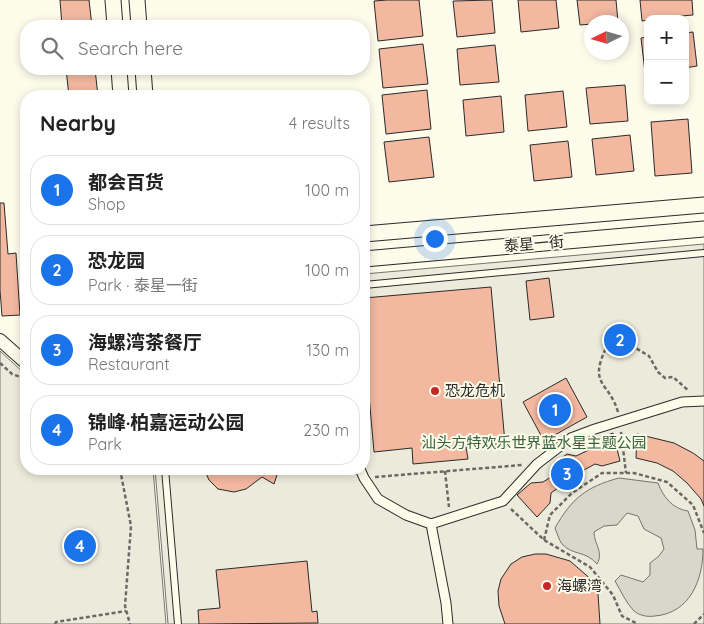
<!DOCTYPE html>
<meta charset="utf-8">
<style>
body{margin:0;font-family:Quicksand,"Noto Sans SC",sans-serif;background:#f2f2f2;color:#222}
.controls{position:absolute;right:15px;top:15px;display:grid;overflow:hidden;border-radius:10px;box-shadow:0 2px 8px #0003}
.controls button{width:45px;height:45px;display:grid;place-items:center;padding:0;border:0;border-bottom:1px solid #e0e0e0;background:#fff;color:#222;font:25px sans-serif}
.compass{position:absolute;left:584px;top:15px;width:45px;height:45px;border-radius:50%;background:#fff;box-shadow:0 2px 8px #0003;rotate:265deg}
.you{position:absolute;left:434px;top:238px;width:18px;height:18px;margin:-12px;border:4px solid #fff;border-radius:50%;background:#1a73e8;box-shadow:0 0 0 8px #1a73e833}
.badge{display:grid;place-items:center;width:32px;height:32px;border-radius:50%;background:#1a73e8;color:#fff;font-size:16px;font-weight:700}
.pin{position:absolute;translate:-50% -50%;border:2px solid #fff;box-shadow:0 1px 5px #0006}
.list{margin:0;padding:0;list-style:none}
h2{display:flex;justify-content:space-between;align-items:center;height:65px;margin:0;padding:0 20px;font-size:21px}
h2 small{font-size:16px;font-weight:400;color:#767676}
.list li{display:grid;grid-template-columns:32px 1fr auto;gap:15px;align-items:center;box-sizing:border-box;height:70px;margin:0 10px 10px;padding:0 10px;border:1px solid #e0e0e0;border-radius:20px}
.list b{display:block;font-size:19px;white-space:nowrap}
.list p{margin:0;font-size:16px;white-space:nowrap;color:#767676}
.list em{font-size:16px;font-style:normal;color:#767676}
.icon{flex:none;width:28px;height:28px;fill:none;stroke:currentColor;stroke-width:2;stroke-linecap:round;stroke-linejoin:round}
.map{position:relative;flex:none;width:704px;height:624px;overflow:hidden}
.search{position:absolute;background:#fff;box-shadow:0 2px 8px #0003;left:20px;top:20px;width:350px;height:55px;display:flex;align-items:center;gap:12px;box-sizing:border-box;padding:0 18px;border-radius:20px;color:#767676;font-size:19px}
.panel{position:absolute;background:#fff;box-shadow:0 2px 8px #0003;left:20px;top:90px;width:350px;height:385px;border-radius:20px}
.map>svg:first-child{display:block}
</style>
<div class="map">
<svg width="704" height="624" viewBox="0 0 704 624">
<rect width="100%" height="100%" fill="#fdfbea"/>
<!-- green -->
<g fill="#ecebdb" stroke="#74746e">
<polygon points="704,244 704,624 168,624 155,469 364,469 364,274"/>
<polygon points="0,351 24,373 26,373 26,469 153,469 166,624 0,624"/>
</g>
<!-- water -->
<path fill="#d8d7c9" stroke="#74746e" d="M619,478l39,5c5,14 15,26 30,28l7,19 2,19h6c0,31 -13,64 -48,67 -7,1 -15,0 -21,-5 -8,-8 -13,-20 -19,-30l6,-6 22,7 7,-7v-12l9,-7 5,-7 -3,-11 -17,-9 -6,-13 -11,-3 -10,12 -13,1 -10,6c0,12 10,20 3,32 -12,-14 -24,-8 -35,-20 -3,-4 -5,-11 -7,-16 17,-30 31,-41 64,-50z"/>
<!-- building -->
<g fill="#f2b8a0" stroke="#2b2b2b">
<polygon points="60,0 89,0 92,26 62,26"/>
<polygon points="387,0 419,0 423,36 378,41 374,1"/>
<polygon points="492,0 495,33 457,37 453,1"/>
<polygon points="518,0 556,0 559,28 521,32"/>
<polygon points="577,0 616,0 618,22 592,22 592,24 580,25"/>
<polygon points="640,0 692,0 693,15 648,19 648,20 642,21"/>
<polygon points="693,32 697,66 685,68 685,33"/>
<polygon points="648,37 648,72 645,72 641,38"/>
<polygon points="423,44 428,84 383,88 379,49"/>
<polygon points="495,45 499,82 460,85 457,49"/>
<polygon points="66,69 95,69 98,96 69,96"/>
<polygon points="625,85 628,121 590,124 586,88"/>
<polygon points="427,90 431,129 386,134 382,95"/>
<polygon points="563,91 567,127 528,131 525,95"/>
<polygon points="501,96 504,132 466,136 463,100"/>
<polygon points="688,119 692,173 655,176 651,122"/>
<polygon points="630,135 634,171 596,175 592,139"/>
<polygon points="429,137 434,177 389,182 384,142"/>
<polygon points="568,141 572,177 534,181 530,145"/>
<polygon points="0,203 4,203 8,254 16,253 20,315 2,316 0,290"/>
<polygon points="549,278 554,317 530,320 526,281"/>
<polygon points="491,287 505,443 466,447 468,459 413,464 412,448 374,452 364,340 364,298"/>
<polygon points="566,378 587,417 544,441 523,402"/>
<polygon points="613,433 620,461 602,466 595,464 584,470 579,480 567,486 558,488 551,493 550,503 537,517 517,495 531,483 543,482 551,477 552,465 567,454 576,456 591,449 594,440"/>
<polygon points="637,434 674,443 693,453 704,461 704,506 701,499 687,483 673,471 657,463 636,458"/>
<polygon points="204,469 279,469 274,484 262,477 246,489 234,492 218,489 209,480"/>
<polygon points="535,554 546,554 570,561 593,581 598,594 600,624 505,624 499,606 498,591 501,579 511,564 522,557"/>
<polygon points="307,561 312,612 317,611 318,623 199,624 198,610 220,608 216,570"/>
</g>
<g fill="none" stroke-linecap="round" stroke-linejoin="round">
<defs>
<g id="service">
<polyline points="364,285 704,253"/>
<polyline points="165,469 178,624"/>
</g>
<g id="pedestrian">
<polyline points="360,469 364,478 378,499 406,515 431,524 503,501 537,464 571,438 595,429 682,402 704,401"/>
<polyline points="431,524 446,603 448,624"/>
</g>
<polyline id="minor" points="0,340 26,363"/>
<g id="tertiary">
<polyline points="113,0 115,26"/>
<polyline points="137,0 139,26"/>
<polyline points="119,69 121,96"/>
<polyline points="143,69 145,96"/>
<polyline points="364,234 704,205"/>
<polyline points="364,259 704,229"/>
</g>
</defs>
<!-- service casing -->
<use href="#service" stroke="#2b2b2b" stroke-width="8"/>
<!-- pedestrian casing -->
<use href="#pedestrian" stroke="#2b2b2b" stroke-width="11"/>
<!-- minor casing -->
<use href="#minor" stroke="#2b2b2b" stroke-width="14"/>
<!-- tertiary casing -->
<use href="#tertiary" stroke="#2b2b2b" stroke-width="17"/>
<!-- path -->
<g stroke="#6a6964" stroke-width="2.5" stroke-dasharray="4 2.5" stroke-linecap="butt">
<polyline points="0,363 12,374 26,379"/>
<path d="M618,412c-9,-31 -30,-26 -12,-64l18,-7 25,15 9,16 7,6 8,-1 16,14"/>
<polyline points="621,432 626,473"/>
<polyline points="120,469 131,526 125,606 130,624"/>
<polyline points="445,471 449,507"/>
<polyline points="375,477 522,465"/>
<polyline points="511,509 544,540 590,567 613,595 622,616 638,624"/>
<polyline points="544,540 550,515 572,493 602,473 634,473 667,482 693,505 704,533"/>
<polyline points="55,624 56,622 126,611"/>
<polyline points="694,624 704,614"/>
</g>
<!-- service -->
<use href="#service" stroke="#fdfbea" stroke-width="6"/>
<!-- pedestrian -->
<use href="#pedestrian" stroke="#fdfbea" stroke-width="9"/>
<!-- minor -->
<use href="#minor" stroke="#fdfbea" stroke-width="12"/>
<!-- tertiary -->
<use href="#tertiary" stroke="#fdfbea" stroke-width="15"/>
</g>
<!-- markers -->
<g fill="#c62828" stroke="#fdfbea" stroke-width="2">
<circle cx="435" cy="391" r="5"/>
<circle cx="547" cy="586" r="5"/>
</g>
<g text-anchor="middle" stroke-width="4" stroke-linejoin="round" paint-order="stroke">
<!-- street labels -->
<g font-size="15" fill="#2b2b2b" stroke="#fdfbea">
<text transform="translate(534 244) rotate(-5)" y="5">泰星一街</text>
</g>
<!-- poi labels -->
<g font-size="15" fill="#2b2b2b" stroke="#fdfbea" text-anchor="start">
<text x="445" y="396">恐龙危机</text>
<text x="557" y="591">海螺湾</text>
</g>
<!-- park labels -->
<g font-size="15" fill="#34623c" stroke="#fdfbea">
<text x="534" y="448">汕头方特欢乐世界蓝水星主题公园</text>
</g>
</g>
</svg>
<div class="controls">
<button>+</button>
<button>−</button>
</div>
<svg class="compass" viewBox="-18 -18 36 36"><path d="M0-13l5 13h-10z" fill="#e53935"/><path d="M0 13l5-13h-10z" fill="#767676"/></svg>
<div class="you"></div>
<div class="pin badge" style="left:555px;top:410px">1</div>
<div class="pin badge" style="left:620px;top:340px">2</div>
<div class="pin badge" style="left:567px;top:474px">3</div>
<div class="pin badge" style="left:80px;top:546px">4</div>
<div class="search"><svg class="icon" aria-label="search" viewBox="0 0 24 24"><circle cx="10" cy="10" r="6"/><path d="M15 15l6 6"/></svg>Search here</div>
<section class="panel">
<h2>Nearby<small>4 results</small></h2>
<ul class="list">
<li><span class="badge">1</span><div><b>都会百货</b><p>Shop</p></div><em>100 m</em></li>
<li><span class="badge">2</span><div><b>恐龙园</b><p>Park · 泰星一街</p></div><em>100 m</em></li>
<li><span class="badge">3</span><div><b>海螺湾茶餐厅</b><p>Restaurant</p></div><em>130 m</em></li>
<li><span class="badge">4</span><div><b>锦峰·柏嘉运动公园</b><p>Park</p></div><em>230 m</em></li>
</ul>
</section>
</div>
